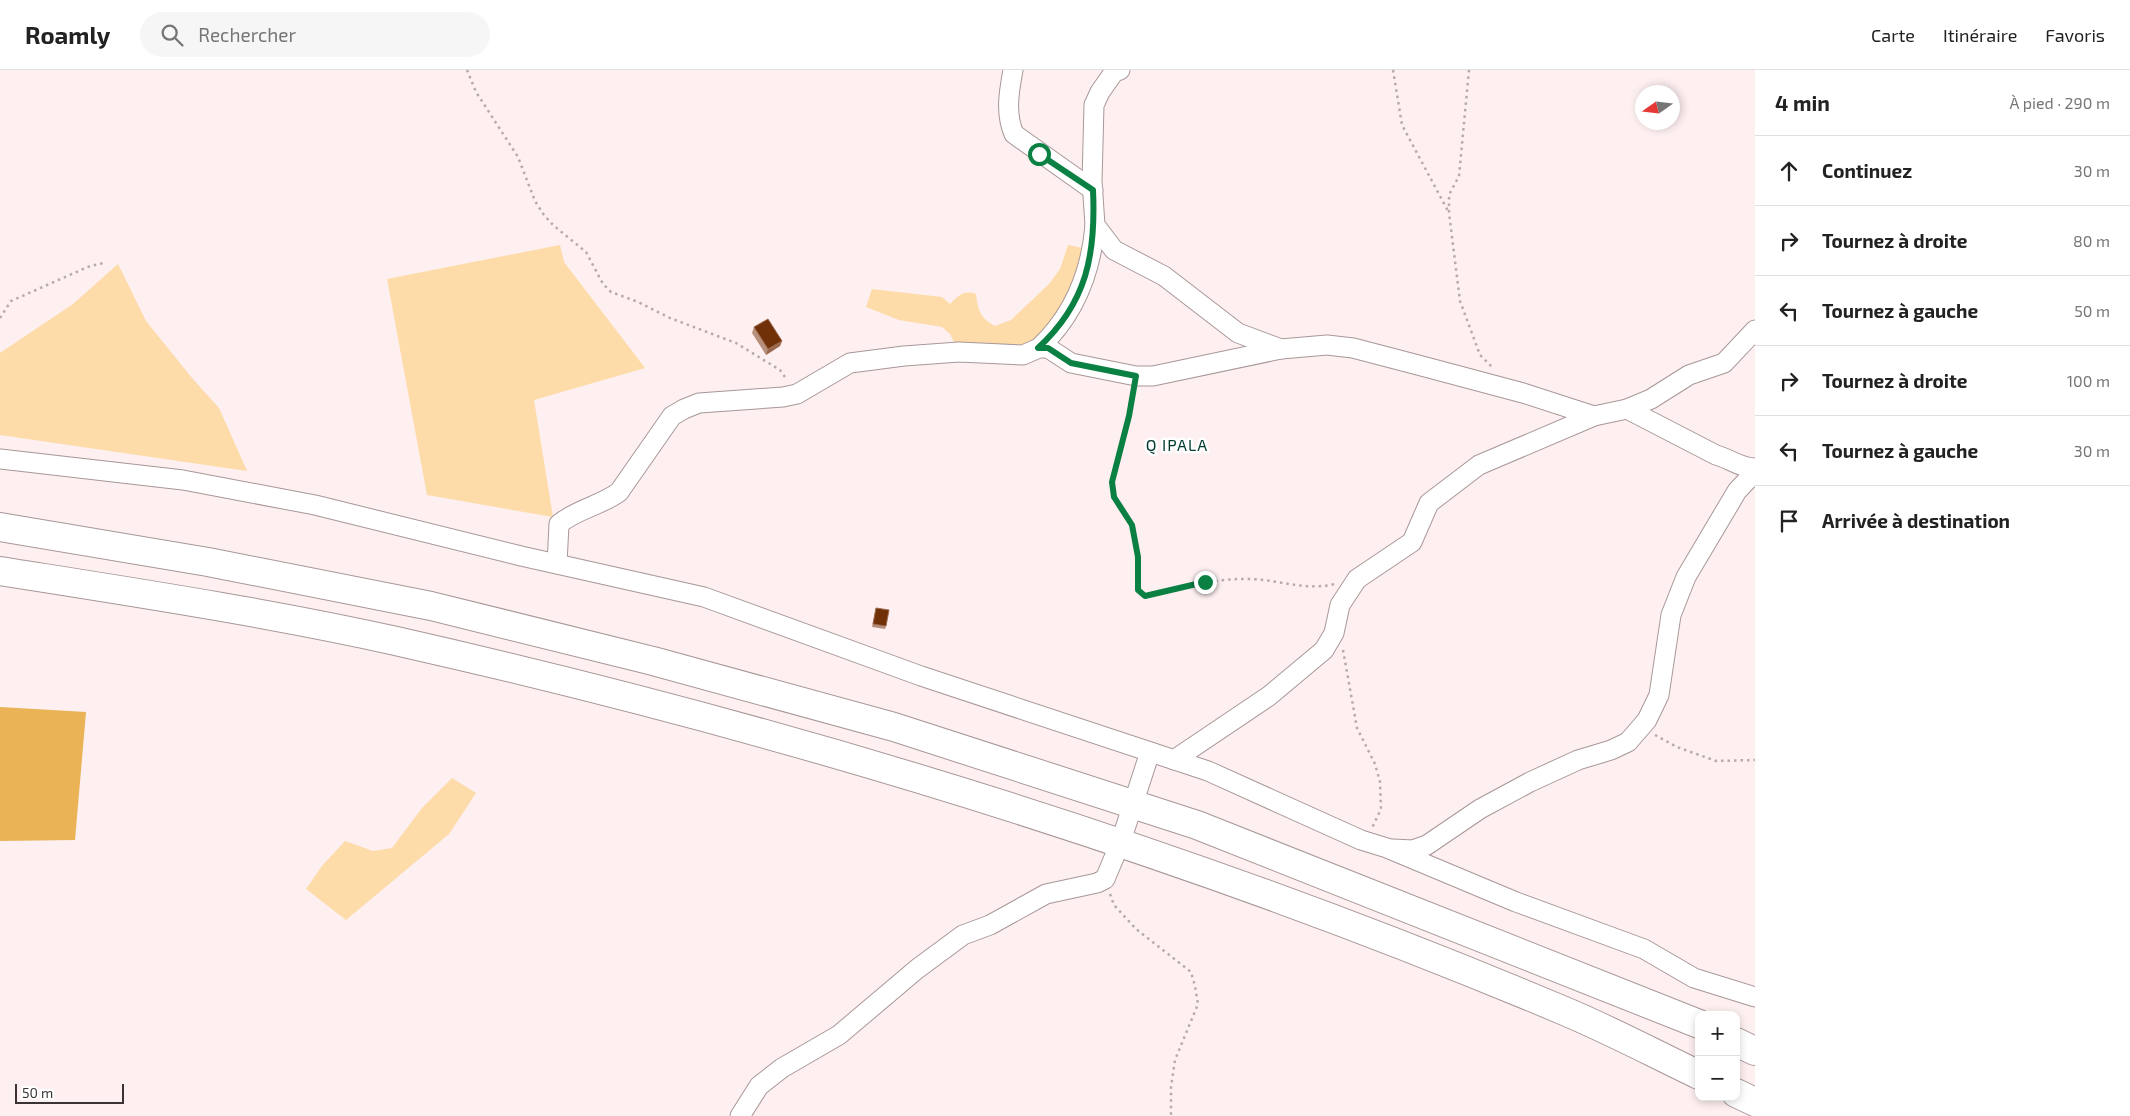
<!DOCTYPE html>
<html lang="fr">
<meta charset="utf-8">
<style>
body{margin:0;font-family:"Exo 2",sans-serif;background:#f6f6f6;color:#222}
.controls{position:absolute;right:15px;bottom:15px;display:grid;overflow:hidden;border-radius:10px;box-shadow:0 2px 8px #0003}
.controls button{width:45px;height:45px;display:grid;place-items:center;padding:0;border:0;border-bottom:1px solid #e0e0e0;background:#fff;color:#222;font:25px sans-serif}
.compass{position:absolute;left:1635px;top:15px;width:45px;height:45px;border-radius:50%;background:#fff;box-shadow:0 2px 8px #0003;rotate:256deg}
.scale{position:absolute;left:15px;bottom:12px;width:109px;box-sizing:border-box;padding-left:5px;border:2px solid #3a3233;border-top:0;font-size:14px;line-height:18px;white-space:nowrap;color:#3a3233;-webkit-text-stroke:4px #fff;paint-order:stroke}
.stop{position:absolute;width:15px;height:15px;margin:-11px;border:4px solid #0b8043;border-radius:50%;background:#fff}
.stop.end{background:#0b8043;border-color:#fff;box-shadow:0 1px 5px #0008}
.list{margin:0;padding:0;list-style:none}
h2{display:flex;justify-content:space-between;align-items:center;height:65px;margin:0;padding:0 20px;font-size:21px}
h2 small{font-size:16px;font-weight:400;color:#767676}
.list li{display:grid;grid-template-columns:32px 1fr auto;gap:15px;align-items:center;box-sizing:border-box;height:70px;padding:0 20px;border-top:1px solid #e0e0e0}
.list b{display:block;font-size:19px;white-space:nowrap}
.list em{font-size:16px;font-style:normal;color:#767676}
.icon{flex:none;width:28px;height:28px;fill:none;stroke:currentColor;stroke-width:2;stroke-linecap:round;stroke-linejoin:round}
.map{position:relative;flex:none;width:1755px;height:1046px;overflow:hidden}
header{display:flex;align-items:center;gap:30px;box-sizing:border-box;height:70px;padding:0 25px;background:#fff;border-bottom:1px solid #e0e0e0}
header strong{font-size:24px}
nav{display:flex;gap:28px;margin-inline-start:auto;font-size:18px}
.search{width:350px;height:45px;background:#f6f6f6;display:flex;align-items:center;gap:12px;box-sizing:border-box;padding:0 18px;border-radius:28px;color:#767676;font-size:19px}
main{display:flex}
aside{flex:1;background:#fff}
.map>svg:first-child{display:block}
</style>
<header>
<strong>Roamly</strong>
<div class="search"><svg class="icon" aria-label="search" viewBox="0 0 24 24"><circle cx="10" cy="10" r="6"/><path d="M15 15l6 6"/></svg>Rechercher</div>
<nav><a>Carte</a><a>Itinéraire</a><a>Favoris</a></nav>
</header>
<main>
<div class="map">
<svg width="1755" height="1046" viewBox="0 0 1755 1046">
<rect width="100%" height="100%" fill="#feeff0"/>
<!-- green -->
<g fill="#fddca9">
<polygon points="560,175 564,192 645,298 534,330 553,447 427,425 387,209"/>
<path d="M1068,175l25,5 -54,98 -80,4 -9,-18 -8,-7 -43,-7 -33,-13 6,-18 70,8 8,7c9,-9 14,-14 26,-10 2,16 4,24 19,32l16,-6 38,-36 11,-15z"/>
<polygon points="118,194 146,251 192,308 219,338 247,401 0,365 0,283 73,234"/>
<polygon points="452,708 476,723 449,764 346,850 306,819 322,796 345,771 373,781 392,778 422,738"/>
</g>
<!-- forest -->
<polygon fill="#e9b356" points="0,637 86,642 75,770 0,771"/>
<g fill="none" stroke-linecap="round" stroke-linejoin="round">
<defs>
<g id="minor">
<path d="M1013,0c-4,22 -8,43 1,64l79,56"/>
<polyline points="1120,0 1114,2 1100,22 1094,35 1092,111 1095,155 1114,180 1164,206 1238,263 1281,279"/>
<path d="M1039,278c35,-33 52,-75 56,-123"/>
<path d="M1627,339l89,46c14,4 25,13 39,13"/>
<polyline points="0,389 183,410 315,435 521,486 704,527 921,606 1208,701 1361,770 1387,778 1516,832 1644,879 1694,908 1755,927"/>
<path d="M557,494l2,-40c18,-15 41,-18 60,-32l53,-76 12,-7 15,-6 84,-6 14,-3 53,-31 54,-7 55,-4 64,3 16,-7h9l23,15 65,13h17l128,-27 46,-4 26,3 65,17 105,28 71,23 33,-7 24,-10 38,-24 35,-12 31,-33"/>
<polyline points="1174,690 1269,626 1324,580 1334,563 1340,535 1357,509 1412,472 1429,433 1479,395 1594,346"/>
<polyline points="1393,779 1413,780 1427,775 1480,739 1530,712 1578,690 1611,680 1628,672 1647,650 1659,625 1671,545 1686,507 1737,421 1755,402"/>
<polyline points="740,1046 759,1016 782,998 839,965 917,899 963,865 990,855 1046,824 1097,813 1105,809 1121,771 1150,682"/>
</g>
<g id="highway">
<polyline points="0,457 208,492 431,536 653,591 894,657 1197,755 1699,954"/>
<path d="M0,501c132,21 265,41 396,70 398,90 789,210 1166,369 46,19 91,43 137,65"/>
<polyline points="1736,972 1755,981"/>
<polyline points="1736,1023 1755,1032"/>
</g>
</defs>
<!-- minor casing -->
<use href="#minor" stroke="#a89798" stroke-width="21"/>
<!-- highway casing -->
<use href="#highway" stroke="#a89798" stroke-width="30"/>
<!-- path -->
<g stroke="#b6aaab" stroke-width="2.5" stroke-dasharray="2.5 4" stroke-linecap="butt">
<polyline points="467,0 476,22 518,87 535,131 544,145 553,155 586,182 603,214 611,222 638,232 670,248 736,273 780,300 787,310"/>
<polyline points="1393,0 1402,55 1448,141"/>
<polyline points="1469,0 1459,106 1449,125 1449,143 1460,231 1480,285 1493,298"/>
<polyline points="0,248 11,231 90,196 104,193"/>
<path d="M1134,323l-22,89 2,15 18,28 6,32 1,33 6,6c35,-9 70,-18 106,-17 29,1 54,12 84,5"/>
<polyline points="1343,580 1357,658 1375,694 1380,712 1381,739 1372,758"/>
<polyline points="1655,665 1677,677 1716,691 1755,690"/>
<polyline points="1110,824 1114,835 1136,859 1191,902 1195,916 1198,934 1175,990 1171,1017 1171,1046"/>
</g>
<!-- minor -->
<use href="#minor" stroke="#fff" stroke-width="19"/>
<!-- highway -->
<use href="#highway" stroke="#fff" stroke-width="28"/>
</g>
<!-- wall -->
<g fill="#b7907c">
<polygon points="754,257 782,271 780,276 766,285 752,263"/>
<polygon points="876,538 886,556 885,559 872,557"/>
</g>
<!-- shaded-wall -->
<polygon fill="#9b6a4e" points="782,271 780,276 766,285 768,279"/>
<!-- building -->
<g fill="#703109" stroke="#9b6a4e">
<polygon points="768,249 782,271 768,279 754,257"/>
<polygon points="876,538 889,540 886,556 873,554"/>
</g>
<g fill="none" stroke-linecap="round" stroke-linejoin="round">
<!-- route -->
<path stroke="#0b8043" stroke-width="6" d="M1039,84l54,36c3,64 -6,113 -55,158h10l23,15 65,13 -7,40 -17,66 2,15 18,28 6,32v33l7,6 60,-14"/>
</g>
<g text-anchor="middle" stroke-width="5" stroke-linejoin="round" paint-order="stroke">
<!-- quarter labels -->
<g font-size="16" letter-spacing="1" fill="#00392e" stroke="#fff">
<text x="1177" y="381">Q IPALA</text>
</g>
</g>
</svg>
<div class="controls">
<button>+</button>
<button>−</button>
</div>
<svg class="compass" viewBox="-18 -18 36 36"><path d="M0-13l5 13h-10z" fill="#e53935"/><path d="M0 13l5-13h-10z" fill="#767676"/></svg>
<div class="scale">50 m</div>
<div class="stop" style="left:1039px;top:84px"></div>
<div class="stop end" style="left:1205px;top:512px"></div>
</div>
<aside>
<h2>4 min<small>À pied · 290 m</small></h2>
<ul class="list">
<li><svg class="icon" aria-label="ahead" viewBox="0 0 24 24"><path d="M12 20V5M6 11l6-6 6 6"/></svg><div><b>Continuez</b></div><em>30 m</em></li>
<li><svg class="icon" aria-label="right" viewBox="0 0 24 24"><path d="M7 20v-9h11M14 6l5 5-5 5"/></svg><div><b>Tournez à droite</b></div><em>80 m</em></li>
<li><svg class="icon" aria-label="left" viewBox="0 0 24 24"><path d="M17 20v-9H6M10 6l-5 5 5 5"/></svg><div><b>Tournez à gauche</b></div><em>50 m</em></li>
<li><svg class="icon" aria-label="right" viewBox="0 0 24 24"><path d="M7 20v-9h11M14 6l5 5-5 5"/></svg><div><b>Tournez à droite</b></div><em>100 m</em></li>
<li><svg class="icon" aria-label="left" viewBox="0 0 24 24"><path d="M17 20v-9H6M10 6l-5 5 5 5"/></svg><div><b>Tournez à gauche</b></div><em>30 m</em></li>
<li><svg class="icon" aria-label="arrive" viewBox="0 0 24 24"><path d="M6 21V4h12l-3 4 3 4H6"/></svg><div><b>Arrivée à destination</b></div></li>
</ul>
</aside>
</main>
